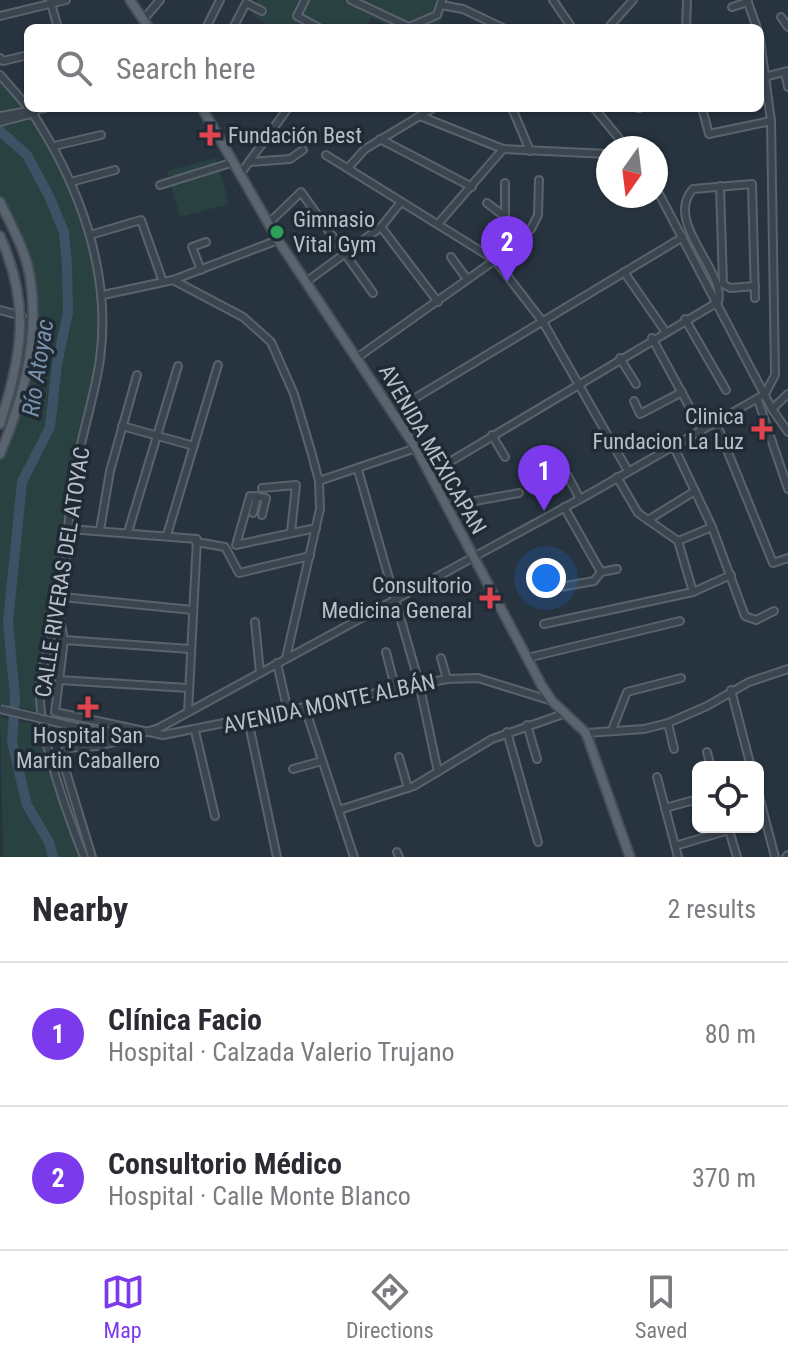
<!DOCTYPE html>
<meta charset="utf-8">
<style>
body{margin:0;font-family:"Roboto Condensed",sans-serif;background:#f7f7f7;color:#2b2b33}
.controls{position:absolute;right:24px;bottom:24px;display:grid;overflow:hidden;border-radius:12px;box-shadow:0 2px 6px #0004}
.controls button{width:72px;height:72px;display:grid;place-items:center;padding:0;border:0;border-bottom:2px solid #e1e1e2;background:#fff;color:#2b2b33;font:40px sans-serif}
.compass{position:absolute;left:596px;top:136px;width:72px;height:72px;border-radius:50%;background:#fff;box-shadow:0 2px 6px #0004;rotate:194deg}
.you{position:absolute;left:546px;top:578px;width:28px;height:28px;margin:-20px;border:6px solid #fff;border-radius:50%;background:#1a73e8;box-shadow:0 0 0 12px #1a73e833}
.badge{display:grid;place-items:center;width:52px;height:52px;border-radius:50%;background:#7c3aed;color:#fff;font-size:26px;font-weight:700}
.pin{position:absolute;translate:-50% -66px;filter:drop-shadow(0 2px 4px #0008)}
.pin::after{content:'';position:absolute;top:42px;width:28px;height:24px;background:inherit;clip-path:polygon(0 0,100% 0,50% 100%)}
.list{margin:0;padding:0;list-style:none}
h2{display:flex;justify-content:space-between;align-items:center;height:104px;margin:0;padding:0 32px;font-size:34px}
h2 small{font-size:26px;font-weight:400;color:#7c7c81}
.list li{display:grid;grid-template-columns:52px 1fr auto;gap:24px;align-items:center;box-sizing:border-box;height:144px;padding:0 32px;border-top:2px solid #e1e1e2}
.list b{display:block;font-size:30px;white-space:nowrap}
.list p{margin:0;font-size:26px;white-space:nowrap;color:#7c7c81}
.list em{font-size:26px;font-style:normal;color:#7c7c81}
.icon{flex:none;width:44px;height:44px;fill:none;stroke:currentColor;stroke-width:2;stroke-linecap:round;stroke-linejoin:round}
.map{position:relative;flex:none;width:788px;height:857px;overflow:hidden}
.search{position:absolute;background:#fff;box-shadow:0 2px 6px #0004;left:24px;right:24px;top:24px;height:88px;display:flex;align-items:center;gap:20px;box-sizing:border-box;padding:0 28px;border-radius:12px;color:#7c7c81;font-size:30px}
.sheet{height:392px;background:#fff}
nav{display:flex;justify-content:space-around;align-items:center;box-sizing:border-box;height:112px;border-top:2px solid #e1e1e2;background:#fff;font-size:22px;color:#7c7c81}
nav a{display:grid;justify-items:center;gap:4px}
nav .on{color:#7c3aed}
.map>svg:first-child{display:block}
</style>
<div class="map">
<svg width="788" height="857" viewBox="0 0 788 857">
<rect width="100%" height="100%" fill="#27333f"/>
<!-- green -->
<g fill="#2a4141">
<polygon points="258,0 449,0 438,28 394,28 371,18 365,28 274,28 251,15"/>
<polygon points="0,76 28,107 54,146 90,235 103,295 100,360 78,454 55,601 39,660 42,712 0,704 0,454 32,337 30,274 0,203"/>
<polygon points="216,158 229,204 180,217 167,171"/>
<polygon points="0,717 42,726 70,833 81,857 3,857"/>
</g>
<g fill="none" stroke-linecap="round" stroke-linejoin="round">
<!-- river -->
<polyline stroke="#3e5266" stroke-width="10" points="0,131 27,155 49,196 64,232 67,266 68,312 57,364 50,427 22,482 8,622 15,698 12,742 27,805 49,842 53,857"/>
<defs>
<g id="minor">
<polyline points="50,0 58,28"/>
<polyline points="305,0 297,16 319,28"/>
<polyline points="351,0 409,27 437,15 442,0"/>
<polyline points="553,0 572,28"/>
<polyline points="747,0 757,28"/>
<polyline points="441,5 463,9 503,28"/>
<polyline points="732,7 748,2"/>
<polyline points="0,16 66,0"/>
<polyline points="781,17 788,27"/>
<polyline points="143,20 160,0"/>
<polyline points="206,28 220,0"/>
<polyline points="233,28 246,3 262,11"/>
<polyline points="608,28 633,0"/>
<polyline points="686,28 687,0"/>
<polyline points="0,58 3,61 28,55"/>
<polyline points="785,72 788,87"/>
<polyline points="0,75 28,107"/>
<polyline points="760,78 788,71"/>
<path d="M29,108c49,73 83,162 71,251 -6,42 -21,83 -27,125 -6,36 -5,73 -11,109 -5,34 -21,65 -22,100 -1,43 28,123 44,164"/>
<polyline points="512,108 530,151"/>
<polyline points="594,108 627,148"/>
<polyline points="638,108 640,108"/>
<polyline points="702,108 709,134 771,121"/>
<polyline points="0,116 45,108"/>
<polyline points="420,116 503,149 608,154"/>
<polyline points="0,122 35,113"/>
<polyline points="380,139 472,187"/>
<polyline points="54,146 101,135"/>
<polyline points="326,155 495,260 543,322 628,471"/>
<polyline points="249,162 290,159 303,150"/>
<polyline points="348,168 365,149 433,108"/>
<polyline points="241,173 288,108"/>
<polyline points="71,182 115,170"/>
<polyline points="505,183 505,222 519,238"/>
<polyline points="160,185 234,162"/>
<polyline points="720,186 723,284 730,288 755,286"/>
<polyline points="656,188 772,409 788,432"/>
<polyline points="487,203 504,216"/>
<polyline points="268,224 301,192 373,293"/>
<polyline points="438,224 503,149"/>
<polyline points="381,227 438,302"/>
<polyline points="90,235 141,220 163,282"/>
<polyline points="451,257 467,279"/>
<polyline points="201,270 192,247 206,242"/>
<polyline points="624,272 665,331"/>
<polyline points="173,280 243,317 271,342 294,394 311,451 319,481 320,509 286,658"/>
<polyline points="306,282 381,227 401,202"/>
<polyline points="103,295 173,280 278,240"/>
<polyline points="0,310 22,316"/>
<polyline points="685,319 726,390"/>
<polyline points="652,338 702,430"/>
<polyline points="358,357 495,260 531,229 538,215 539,180"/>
<polyline points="620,358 636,384"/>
<polyline points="758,400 788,489"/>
<polyline points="634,401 640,414 682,392"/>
<polyline points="772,409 788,394"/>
<polyline points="392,412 683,237"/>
<polyline points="716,423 773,563 788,558"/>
<polyline points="122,426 194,446"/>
<polyline points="492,435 505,457"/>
<polyline points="674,447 712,527 745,616 756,620 774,611"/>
<polyline points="541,455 568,476 580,499"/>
<polyline points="358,470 419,683 438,772"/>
<path d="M431,473l287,-171c9,-30 -55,-80 -25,-113l59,-5 3,114"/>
<polyline points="617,477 638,513 678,541 693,592"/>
<polyline points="319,481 416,448"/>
<polyline points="262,488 296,485 291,532"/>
<polyline points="448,506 519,493"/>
<polyline points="564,507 601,572"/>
<polyline points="253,513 257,496"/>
<polyline points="262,515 266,498 250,496 236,545 316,528"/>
<polyline points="648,520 695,491"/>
<polyline points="69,529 197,539 188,712"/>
<polyline points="100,530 110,471 137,375"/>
<polyline points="128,532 178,366"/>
<polyline points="167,535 218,365"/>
<polyline points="678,541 712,527"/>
<polyline points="196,542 225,547 239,573 310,556"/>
<polyline points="601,572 617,569"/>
<polyline points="543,590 594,581 601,572"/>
<polyline points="62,597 193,610"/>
<polyline points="58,609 64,640 55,712 163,735 447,679 478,678 552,701"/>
<polyline points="255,622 260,673"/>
<polyline points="544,624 693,592 731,575"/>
<polyline points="64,640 190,649"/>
<polyline points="386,652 395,687"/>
<polyline points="441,658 447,679"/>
<polyline points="527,658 680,621"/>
<polyline points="277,663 288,712"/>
<polyline points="59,680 188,688"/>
<polyline points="731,690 751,767"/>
<polyline points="305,708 354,857"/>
<polyline points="248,720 277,857"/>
<polyline points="51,721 126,738 159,728 584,497 765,394 775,375 771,121 760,39"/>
<polyline points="668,723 674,749"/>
<polyline points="527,725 537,759"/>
<polyline points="612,730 627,692 681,678"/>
<polyline points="195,731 215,816"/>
<polyline points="507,732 538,842"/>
<polyline points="586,733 644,729 668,723 707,706 749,682 788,669"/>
<polyline points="707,752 711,767"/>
<polyline points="399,757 408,788"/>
<polyline points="293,769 322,761"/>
<polyline points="657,777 678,857"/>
<polyline points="758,792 775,857"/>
<polyline points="665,808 698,799"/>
<polyline points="339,810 414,786 492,739 566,713"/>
<polyline points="729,830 737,857"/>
<polyline points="675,846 729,830"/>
<polyline points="397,852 399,857"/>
<polyline points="92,857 61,755 67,748 99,746 126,739"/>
<polyline points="786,857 788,855"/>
</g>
<g id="major">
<polyline points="130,0 149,28"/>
<polyline points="202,108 278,240 416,448 542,686 552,701 586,733 630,857"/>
<path d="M0,202c11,23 26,49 30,75 10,59 -7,123 -30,177"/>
<path d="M0,236c31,70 22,117 0,188"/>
</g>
</defs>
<!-- minor casing -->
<use href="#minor" stroke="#59636c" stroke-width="10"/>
<!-- major casing -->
<use href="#major" stroke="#454e58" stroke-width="12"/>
<!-- minor -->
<use href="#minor" stroke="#3b454f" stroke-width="6"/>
<!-- major -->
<use href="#major" stroke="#59646e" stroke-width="8"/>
<defs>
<polyline id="minor-bridge" points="0,709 51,721"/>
</defs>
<!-- minor-bridge casing -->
<use href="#minor-bridge" stroke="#59636c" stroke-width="10" stroke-linecap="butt"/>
<!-- minor-bridge -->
<use href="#minor-bridge" stroke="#3b454f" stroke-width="6"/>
</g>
<!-- markers -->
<g fill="#e0444e" stroke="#202a34" stroke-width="3">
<path d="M206 123h8v8h8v8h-8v8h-8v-8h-8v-8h8z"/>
<path d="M758 417h8v8h8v8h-8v8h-8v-8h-8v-8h8z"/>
<path d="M486 586h8v8h8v8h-8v8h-8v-8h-8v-8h8z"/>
<path d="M84 695h8v8h8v8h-8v8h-8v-8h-8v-8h8z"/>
</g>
<circle fill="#2e9e5b" stroke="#202a34" stroke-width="3" cx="277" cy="232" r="8"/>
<g text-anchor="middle" stroke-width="7" stroke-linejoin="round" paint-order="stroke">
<!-- poi labels -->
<g font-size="22" fill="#b8c0c9" stroke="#202a34" text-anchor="start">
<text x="228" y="143">Fundación Best</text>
<text x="293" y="227">Gimnasio<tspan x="293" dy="25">Vital Gym</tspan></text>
<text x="744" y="424" text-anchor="end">Clinica<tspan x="744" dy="25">Fundacion La Luz</tspan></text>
<text x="472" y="593" text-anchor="end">Consultorio<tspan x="472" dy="25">Medicina General</tspan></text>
<text x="88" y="743" text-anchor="middle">Hospital San<tspan x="88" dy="25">Martin Caballero</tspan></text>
</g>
<!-- street labels -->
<g font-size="22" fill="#b8c0c9" stroke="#202a34">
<text transform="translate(433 449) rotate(60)" y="8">AVENIDA MEXICAPAN</text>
<text transform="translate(62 572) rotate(-81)" y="8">CALLE RIVERAS DEL ATOYAC</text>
<text transform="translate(329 703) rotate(-12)" y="8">AVENIDA MONTE ALBÁN</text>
</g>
<!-- water labels -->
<g font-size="24" font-style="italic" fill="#7a92aa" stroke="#202a34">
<text transform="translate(38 368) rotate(-81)" y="8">Río Atoyac</text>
</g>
</g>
</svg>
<div class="controls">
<button><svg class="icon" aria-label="locate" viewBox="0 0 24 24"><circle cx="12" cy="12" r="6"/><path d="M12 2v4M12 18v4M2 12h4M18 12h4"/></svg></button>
</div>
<svg class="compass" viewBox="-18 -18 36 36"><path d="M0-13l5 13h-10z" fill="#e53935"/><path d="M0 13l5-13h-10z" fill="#7c7c81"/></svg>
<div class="you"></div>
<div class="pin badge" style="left:544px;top:511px">1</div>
<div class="pin badge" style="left:507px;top:282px">2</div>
<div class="search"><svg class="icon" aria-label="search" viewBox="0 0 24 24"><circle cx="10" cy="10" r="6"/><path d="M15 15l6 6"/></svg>Search here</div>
</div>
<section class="sheet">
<h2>Nearby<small>2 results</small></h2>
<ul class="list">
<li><span class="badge">1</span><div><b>Clínica Facio</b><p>Hospital · Calzada Valerio Trujano</p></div><em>80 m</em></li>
<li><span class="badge">2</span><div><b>Consultorio Médico</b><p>Hospital · Calle Monte Blanco</p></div><em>370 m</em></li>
</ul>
</section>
<nav>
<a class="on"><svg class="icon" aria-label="map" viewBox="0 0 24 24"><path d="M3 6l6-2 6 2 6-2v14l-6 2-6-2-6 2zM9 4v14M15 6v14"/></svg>Map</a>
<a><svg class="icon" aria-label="directions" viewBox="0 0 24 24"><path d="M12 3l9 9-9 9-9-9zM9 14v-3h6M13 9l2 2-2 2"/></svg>Directions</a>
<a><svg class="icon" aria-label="saved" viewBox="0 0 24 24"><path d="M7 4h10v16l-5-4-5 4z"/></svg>Saved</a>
</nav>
